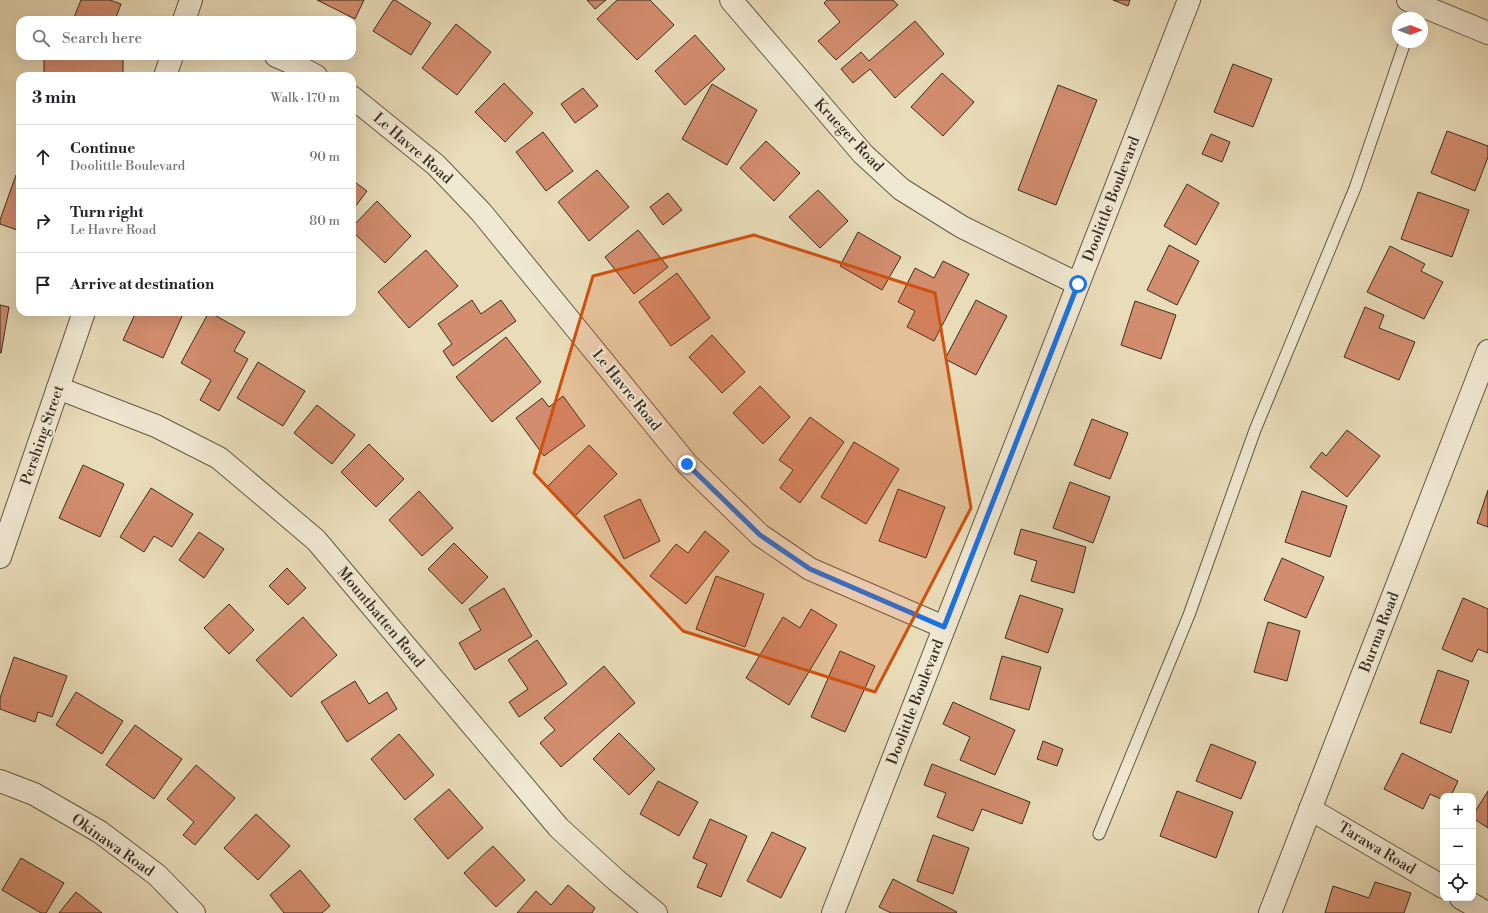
<!DOCTYPE html>
<meta charset="utf-8">
<style>
body{margin:0;font-family:"Libre Bodoni",serif;background:#f2f2f2;color:#202124}
.controls{position:absolute;right:12px;bottom:12px;display:grid;overflow:hidden;border-radius:8px;box-shadow:0 4px 16px #0002}
.controls button{width:36px;height:36px;display:grid;place-items:center;padding:0;border:0;border-bottom:1px solid #e0e0e0;background:#fff;color:#202124;font:20px sans-serif}
.compass{position:absolute;left:1392px;top:12px;width:36px;height:36px;border-radius:50%;background:#fff;box-shadow:0 4px 16px #0002;rotate:90deg}
.stop{position:absolute;width:12px;height:12px;margin:-9px;border:3px solid #1a73e8;border-radius:50%;background:#fff}
.stop.end{background:#1a73e8;border-color:#fff;box-shadow:0 1px 4px #0008}
.list{margin:0;padding:0;list-style:none}
h2{display:flex;justify-content:space-between;align-items:center;height:52px;margin:0;padding:0 16px;font-size:17px}
h2 small{font-size:13px;font-weight:400;color:#757577}
.list li{display:grid;grid-template-columns:26px 1fr auto;gap:12px;align-items:center;box-sizing:border-box;height:64px;padding:0 16px;border-top:1px solid #e0e0e0}
.list b{display:block;font-size:15px;white-space:nowrap}
.list p{margin:0;font-size:13px;white-space:nowrap;color:#757577}
.list em{font-size:13px;font-style:normal;color:#757577}
.icon{flex:none;width:22px;height:22px;fill:none;stroke:currentColor;stroke-width:2;stroke-linecap:round;stroke-linejoin:round}
.map{position:relative;flex:none;width:1488px;height:913px;overflow:hidden}
.search{position:absolute;background:#fff;box-shadow:0 4px 16px #0002;left:16px;top:16px;width:340px;height:44px;display:flex;align-items:center;gap:10px;box-sizing:border-box;padding:0 14px;border-radius:12px;color:#757577;font-size:15px}
.panel{position:absolute;background:#fff;box-shadow:0 4px 16px #0002;left:16px;top:72px;width:340px;height:244px;border-radius:12px}
.map>svg:first-child{display:block}
</style>
<div class="map">
<svg width="1488" height="913" viewBox="0 0 1488 913">
<rect width="100%" height="100%" fill="#e9dcb9"/>
<filter id="stains"><feTurbulence type="fractalNoise" baseFrequency=".005" numOctaves="4"/><feColorMatrix values="0 0 0 0 .2 0 0 0 0 .09 0 0 0 0 .02 0 0 0 .5 -.17"/></filter>
<radialGradient id="worn" r=".72"><stop offset=".6" stop-color="#630" stop-opacity="0"/><stop offset="1" stop-color="#630" stop-opacity=".3"/></radialGradient>
<!-- building -->
<g fill="#d28d6e" stroke="#382d23">
<polygon points="81,0 110,0 121,4 115,20 73,20"/>
<polygon points="317,0 364,0 355,19"/>
<polygon points="393,0 395,0 431,23 411,55 373,31"/>
<polygon points="587,0 606,0 595,9"/>
<polygon points="617,0 650,0 674,25 637,60 597,19"/>
<polygon points="827,0 893,0 898,5 836,60 818,41 840,22 824,3"/>
<polygon points="1113,0 1130,0 1128,6"/>
<polygon points="915,21 944,54 895,98 870,69 853,83 841,69 861,52 869,61"/>
<polygon points="456,24 491,52 457,95 422,68"/>
<polygon points="695,35 725,69 685,105 655,71"/>
<rect x="44" y="59" width="79" height="17"/>
<polygon points="1233,64 1272,79 1253,127 1214,112"/>
<polygon points="942,73 974,102 943,136 911,107"/>
<polygon points="504,83 533,113 505,142 475,112"/>
<polygon points="712,84 757,110 727,165 682,139"/>
<polygon points="1058,85 1097,100 1056,205 1018,190"/>
<polygon points="583,88 598,106 575,123 561,104"/>
<polygon points="1447,131 1488,146 1488,157 1475,191 1431,173"/>
<polygon points="543,132 573,171 546,191 516,152"/>
<polygon points="1211,134 1230,142 1222,162 1202,154"/>
<polygon points="766,141 800,173 774,201 740,168"/>
<polygon points="597,170 629,207 589,241 558,202"/>
<polygon points="16,175 20,177 20,231 0,224 0,220"/>
<polygon points="352,180 367,191 352,211"/>
<polygon points="1187,184 1219,203 1196,245 1164,226"/>
<polygon points="818,190 848,221 820,248 789,217"/>
<polygon points="1418,192 1469,210 1452,257 1401,239"/>
<polygon points="668,193 682,210 663,225 650,207"/>
<polygon points="377,201 411,236 385,263 352,231 352,227"/>
<polygon points="638,230 668,267 634,294 605,257"/>
<polygon points="858,232 901,257 882,290 840,266"/>
<polygon points="1169,245 1199,261 1177,305 1147,290"/>
<polygon points="1390,246 1425,264 1421,271 1443,282 1424,319 1367,292"/>
<polygon points="426,250 458,286 409,328 378,292"/>
<polygon points="943,261 969,274 934,341 907,327 915,311 898,302 915,268 934,278"/>
<polygon points="677,273 710,318 671,346 639,302"/>
<polygon points="472,300 481,314 501,300 516,321 453,366 443,351 452,344 438,324"/>
<polygon points="976,300 1007,316 976,375 945,359"/>
<polygon points="1135,301 1176,315 1161,359 1121,345"/>
<polygon points="0,305 9,307 1,353 0,353"/>
<polygon points="1365,307 1384,315 1379,328 1415,342 1399,380 1344,357"/>
<polygon points="136,312 184,312 163,358 123,340"/>
<polygon points="209,312 245,332 234,351 248,359 219,411 200,400 211,380 181,363"/>
<polygon points="712,335 745,372 722,393 689,357"/>
<polygon points="506,337 541,382 492,422 456,377"/>
<polygon points="258,362 305,391 283,426 237,398"/>
<polygon points="760,386 790,417 763,444 733,413"/>
<polygon points="563,396 585,426 544,456 516,418 542,398 549,407"/>
<polygon points="317,405 355,435 332,464 294,433"/>
<polygon points="810,417 844,442 800,503 780,488 793,470 779,460"/>
<polygon points="1092,419 1128,433 1110,479 1074,465"/>
<polygon points="1347,430 1380,456 1347,497 1310,467 1322,452 1326,456"/>
<polygon points="854,442 899,469 866,524 821,497"/>
<polygon points="369,444 404,479 376,507 341,472"/>
<polygon points="589,445 617,474 575,516 547,487"/>
<polygon points="83,465 124,484 100,537 59,518"/>
<polygon points="1070,482 1110,497 1093,543 1053,528"/>
<polygon points="151,488 193,514 172,547 154,536 144,552 120,537"/>
<polygon points="898,489 945,507 926,558 879,541"/>
<polygon points="1488,490 1488,527 1477,523"/>
<polygon points="419,491 453,528 422,556 389,520"/>
<polygon points="1302,491 1347,506 1330,557 1285,542"/>
<polygon points="640,499 660,541 624,559 604,516"/>
<polygon points="1021,529 1086,547 1074,593 1031,581 1037,561 1014,554"/>
<polygon points="705,531 729,551 686,604 650,576 676,544 688,553"/>
<polygon points="199,532 224,549 204,578 179,560"/>
<polygon points="454,543 488,577 462,604 428,569"/>
<polygon points="1282,558 1324,577 1306,618 1264,600"/>
<polygon points="287,568 306,588 288,605 269,586"/>
<polygon points="716,576 764,594 745,647 696,629"/>
<polygon points="504,588 532,636 475,670 459,643 481,630 469,609"/>
<polygon points="1020,595 1063,609 1048,653 1005,638"/>
<polygon points="1463,598 1488,609 1488,653 1478,649 1472,662 1442,649"/>
<polygon points="229,604 254,630 229,654 204,628"/>
<polygon points="811,609 837,625 789,705 746,678 783,617 800,628"/>
<polygon points="303,617 337,655 291,697 256,660"/>
<polygon points="1268,622 1300,631 1287,681 1254,672"/>
<polygon points="537,640 567,684 519,717 509,702 528,689 508,660"/>
<polygon points="840,651 875,666 845,732 811,717"/>
<polygon points="1002,656 1041,667 1029,710 990,699"/>
<polygon points="14,657 67,676 52,717 38,712 35,722 0,709 0,698"/>
<polygon points="604,666 635,703 561,767 540,743 555,730 544,718"/>
<polygon points="1438,670 1469,681 1451,733 1420,723"/>
<polygon points="355,681 369,704 387,692 397,709 347,742 321,702"/>
<polygon points="76,692 123,721 102,754 56,725"/>
<polygon points="953,702 1015,730 995,775 960,760 970,737 943,724"/>
<polygon points="135,725 182,759 154,799 106,765"/>
<polygon points="619,733 655,769 629,795 593,759"/>
<polygon points="399,734 434,775 405,800 371,759"/>
<polygon points="1043,741 1063,749 1057,766 1037,759"/>
<polygon points="1211,744 1256,762 1241,799 1196,781"/>
<polygon points="1402,753 1458,781 1451,796 1443,796 1443,800 1430,794 1423,809 1384,789"/>
<polygon points="932,764 1030,802 1022,824 982,809 973,831 937,817 946,793 924,785"/>
<polygon points="196,765 235,798 195,845 183,835 194,822 167,799"/>
<polygon points="658,781 698,802 679,836 640,814"/>
<polygon points="449,789 483,828 448,859 414,819"/>
<polygon points="1177,791 1233,812 1216,858 1160,836"/>
<polygon points="1488,791 1488,828 1473,818 1473,815"/>
<polygon points="256,814 290,846 258,880 224,848"/>
<polygon points="710,819 747,836 721,897 697,887 707,864 693,858"/>
<polygon points="772,832 806,848 781,898 747,881"/>
<polygon points="933,835 969,848 953,894 917,881"/>
<polygon points="493,846 525,880 496,907 464,873"/>
<polygon points="21,858 64,883 46,913 41,913 2,890"/>
<polygon points="300,870 330,906 322,913 284,913 270,895"/>
<polygon points="893,879 957,912 956,913 891,913 879,907"/>
<polygon points="1375,882 1411,893 1404,913 1325,913 1333,886 1369,898"/>
<polygon points="568,885 595,908 592,913 517,913 536,891 551,905"/>
<polygon points="76,892 102,913 59,913"/>
</g>
<g fill="none" stroke-linecap="round" stroke-linejoin="round">
<defs>
<g id="service">
<polyline points="1414,18 1418,4"/>
<polyline points="1099,834 1189,615 1255,430 1355,188 1405,42"/>
</g>
<g id="minor">
<polyline points="731,0 863,154 901,189 962,227 1078,284"/>
<polyline points="184,20 191,0"/>
<polyline points="276,56 292,63 316,76"/>
<polyline points="165,76 172,56"/>
<polyline points="352,97 436,165 481,212 687,464 760,535 810,569 944,627"/>
<polyline points="58,388 156,426 219,458 316,540 559,828 616,880 656,913"/>
<polyline points="0,557 84,312"/>
<polyline points="0,781 34,794 100,832 157,875 194,913"/>
<polyline points="1310,809 1443,887"/>
<polyline points="1461,898 1487,913"/>
<polyline points="833,913 1189,0"/>
<polyline points="1270,913 1488,351"/>
</g>
<polyline id="tertiary" points="1408,0 1488,33"/>
</defs>
<!-- service casing -->
<use href="#service" stroke="#645948" stroke-width="13"/>
<!-- minor casing -->
<use href="#minor" stroke="#645948" stroke-width="24"/>
<!-- tertiary casing -->
<use href="#tertiary" stroke="#645948" stroke-width="24"/>
<!-- service -->
<use href="#service" stroke="#f1e8d2" stroke-width="11"/>
<!-- minor -->
<use href="#minor" stroke="#f1e8d2" stroke-width="22"/>
<!-- tertiary -->
<use href="#tertiary" stroke="#f1e8d2" stroke-width="22"/>
</g>
<g fill="none" stroke-linecap="round" stroke-linejoin="round">
<!-- route -->
<polyline stroke="#1a73e8" stroke-width="5" points="687,464 760,535 810,569 944,627 1078,284"/>
</g>
<!-- marked area -->
<path fill="#ce520f" fill-opacity="0.2" stroke="#ce520f" stroke-width="3" stroke-linejoin="round" d="M754,235l181,58 36,215 -96,184 -192,-61 -149,-158 59,-197z"/>
<g text-anchor="middle" stroke-width="4" stroke-linejoin="round" paint-order="stroke">
<!-- street labels -->
<g font-size="15" fill="#382d23" stroke="#f1e8d2">
<text transform="translate(849 135) rotate(47)" y="5">Krueger Road</text>
<text transform="translate(413 148) rotate(41)" y="5">Le Havre Road</text>
<text transform="translate(1111 199) rotate(-69)" y="5">Doolittle Boulevard</text>
<text transform="translate(627 390) rotate(51)" y="5">Le Havre Road</text>
<text transform="translate(42 435) rotate(-71)" y="5">Pershing Street</text>
<text transform="translate(381 617) rotate(50)" y="5">Mountbatten Road</text>
<text transform="translate(1379 632) rotate(-69)" y="5">Burma Road</text>
<text transform="translate(915 702) rotate(-69)" y="5">Doolittle Boulevard</text>
<text transform="translate(113 845) rotate(35)" y="5">Okinawa Road</text>
<text transform="translate(1377 848) rotate(31)" y="5">Tarawa Road</text>
</g>
</g>
<rect width="100%" height="100%" filter="url(#stains)"/>
<rect width="100%" height="100%" fill="url(#worn)"/>
</svg>
<div class="controls">
<button>+</button>
<button>−</button>
<button><svg class="icon" aria-label="locate" viewBox="0 0 24 24"><circle cx="12" cy="12" r="6"/><path d="M12 2v4M12 18v4M2 12h4M18 12h4"/></svg></button>
</div>
<svg class="compass" viewBox="-18 -18 36 36"><path d="M0-13l5 13h-10z" fill="#e53935"/><path d="M0 13l5-13h-10z" fill="#757577"/></svg>
<div class="stop" style="left:1078px;top:284px"></div>
<div class="stop end" style="left:687px;top:464px"></div>
<div class="search"><svg class="icon" aria-label="search" viewBox="0 0 24 24"><circle cx="10" cy="10" r="6"/><path d="M15 15l6 6"/></svg>Search here</div>
<section class="panel">
<h2>3 min<small>Walk · 170 m</small></h2>
<ul class="list">
<li><svg class="icon" aria-label="ahead" viewBox="0 0 24 24"><path d="M12 20V5M6 11l6-6 6 6"/></svg><div><b>Continue</b><p>Doolittle Boulevard</p></div><em>90 m</em></li>
<li><svg class="icon" aria-label="right" viewBox="0 0 24 24"><path d="M7 20v-9h11M14 6l5 5-5 5"/></svg><div><b>Turn right</b><p>Le Havre Road</p></div><em>80 m</em></li>
<li><svg class="icon" aria-label="arrive" viewBox="0 0 24 24"><path d="M6 21V4h12l-3 4 3 4H6"/></svg><div><b>Arrive at destination</b></div></li>
</ul>
</section>
</div>
